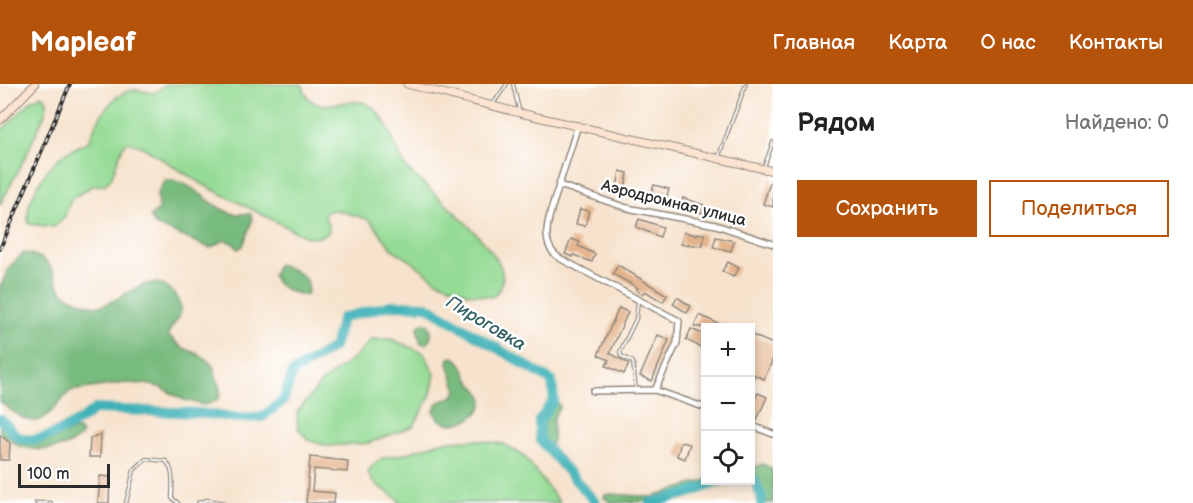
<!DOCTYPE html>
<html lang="ru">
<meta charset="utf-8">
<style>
body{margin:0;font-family:"Balsamiq Sans",sans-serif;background:#f2f2f2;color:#222}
.controls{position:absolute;right:18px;bottom:18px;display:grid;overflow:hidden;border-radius:0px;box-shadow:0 3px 9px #0003}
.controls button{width:54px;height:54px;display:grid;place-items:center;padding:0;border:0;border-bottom:2px solid #e0e0e0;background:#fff;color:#222;font:30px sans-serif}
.scale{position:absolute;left:18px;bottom:15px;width:92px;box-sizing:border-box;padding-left:6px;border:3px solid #2b2b2b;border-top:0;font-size:16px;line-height:21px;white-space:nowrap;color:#2b2b2b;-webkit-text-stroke:4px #fff;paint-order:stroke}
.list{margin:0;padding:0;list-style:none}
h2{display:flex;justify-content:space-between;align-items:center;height:78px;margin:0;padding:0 24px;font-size:26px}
h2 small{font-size:20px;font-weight:400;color:#767676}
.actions{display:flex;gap:12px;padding:18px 24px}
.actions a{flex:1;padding:14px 0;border:2px solid #b45309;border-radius:0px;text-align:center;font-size:21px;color:#b45309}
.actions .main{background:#b45309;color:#fff}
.icon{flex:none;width:33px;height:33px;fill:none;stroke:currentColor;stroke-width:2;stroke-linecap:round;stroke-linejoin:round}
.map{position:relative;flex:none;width:773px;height:419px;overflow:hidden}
header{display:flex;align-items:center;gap:36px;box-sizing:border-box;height:84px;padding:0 30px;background:#b45309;color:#fff}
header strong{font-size:28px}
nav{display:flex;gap:33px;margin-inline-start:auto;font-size:21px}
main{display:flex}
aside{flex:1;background:#fff}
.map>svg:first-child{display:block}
</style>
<header>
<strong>Mapleaf</strong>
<nav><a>Главная</a><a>Карта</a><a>О нас</a><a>Контакты</a></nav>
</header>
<main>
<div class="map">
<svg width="773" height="419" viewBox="0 0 773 419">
<rect width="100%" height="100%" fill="#fff"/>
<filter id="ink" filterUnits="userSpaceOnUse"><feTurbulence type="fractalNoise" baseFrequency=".0167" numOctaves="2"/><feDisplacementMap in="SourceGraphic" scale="12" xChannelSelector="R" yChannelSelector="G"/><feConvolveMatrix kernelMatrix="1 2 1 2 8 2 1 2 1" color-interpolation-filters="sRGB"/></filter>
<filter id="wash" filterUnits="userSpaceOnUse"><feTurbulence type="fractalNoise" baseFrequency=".008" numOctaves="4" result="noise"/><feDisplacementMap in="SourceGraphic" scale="24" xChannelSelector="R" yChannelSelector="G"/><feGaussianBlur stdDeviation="1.35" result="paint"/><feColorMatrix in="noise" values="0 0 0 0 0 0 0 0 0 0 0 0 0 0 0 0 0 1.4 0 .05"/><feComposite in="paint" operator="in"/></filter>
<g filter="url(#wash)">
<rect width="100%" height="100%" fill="#f7e3cd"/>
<!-- green -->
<g fill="#95db95" stroke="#608360" stroke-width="1.5">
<path d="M166,0h136c11,40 42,8 67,21 18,10 27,46 38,64 23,21 84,72 94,99 4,11 0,23 -9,29l-25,-4 -30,-12 -26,-20 -19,-12 -20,-26 -5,-4 -31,-9 -7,1 -5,4 5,12 -1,6 -12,5 -12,-2 -102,-52 -61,-38 -13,-4 -5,4 -12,33 -7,6 -12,1 -16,10 -5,4 -7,18 -10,9 -25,-3c-7,-20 17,-55 31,-67 8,-6 20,-11 29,-16 7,-20 23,-50 47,-51 6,0 13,3 19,3z"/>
<polygon points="42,11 45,13 47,19 46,27 26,72 0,121 0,48 31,17"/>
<polygon points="372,255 391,255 424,269 435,290 431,310 414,342 369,359 328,362 308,356 298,344 297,328 322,298 356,272"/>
<polygon points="477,356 504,360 524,372 560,419 399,419 399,416 373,398 368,388 373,381 382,374 404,370 444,357"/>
</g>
<!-- forest -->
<g fill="#78bb7e" stroke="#527354" stroke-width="1.5">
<path d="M165,96c27,-1 41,24 63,32 8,4 15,1 23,2l1,7 -9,25 -5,3 -4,-5 -9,-4 -15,8 -55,-23 -4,-6v-3l8,-6 -2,-16z"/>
<path d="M24,169c42,6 20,34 50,46 8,3 18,8 27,7 22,-5 47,-38 71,-15 4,5 10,14 9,21 -1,8 -11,14 -13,23l13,12 23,10 9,9 7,24v6l-4,5 -12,4 -20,-5 -24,-13 -14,-3 -21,-1 -55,8c-30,33 -31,42 -70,11v-114l10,-22z"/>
<path d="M279,180c13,5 37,14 27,31 -14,-2 -29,-6 -33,-20l3,-9z"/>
<path d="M422,239h5c6,7 5,14 0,21l-6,-1 -3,-9v-7z"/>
<path d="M454,273c10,6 10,15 16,24 3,5 10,9 12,15 8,19 -38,43 -48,15l3,-8 15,-6 5,-6 -9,-28 1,-5z"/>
<path d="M557,320h2l1,3c-14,18 -2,24 -9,39 -15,-12 -7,-32 6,-42z"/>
<path d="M0,340c7,3 9,8 14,12 17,15 43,1 60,-6h5l3,4c-12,17 -44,18 -62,12 -8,-3 -11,-10 -20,-12z"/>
<polygon points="763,380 773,386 773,419 764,419 760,399 751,387 751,384"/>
<polygon points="706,396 728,397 712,401 695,411 678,416 612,419 604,414 605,411 612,410 652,413"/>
</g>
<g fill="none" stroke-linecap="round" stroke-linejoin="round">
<!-- river -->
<g stroke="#41b2b8" stroke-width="10">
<path d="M0,335c8,5 10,12 17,17 20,13 63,-14 78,-27l104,4 39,5 24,-1 21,-16 10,-29 41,-25 8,-29 49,-13 36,1 125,75 2,19 -15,21 1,19 56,63"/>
<polyline points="750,393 754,395 762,414 761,419"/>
<polyline points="650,419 690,409 722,396"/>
</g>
</g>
<g id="blocks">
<!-- building -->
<g fill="#e4b48c">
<polygon points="620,87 628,89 625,105 617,103"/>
<polygon points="772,93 773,93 773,123 763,120"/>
<polygon points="654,101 669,105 666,116 651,111"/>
<polygon points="683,114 704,121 702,129 681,122"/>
<polygon points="580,125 589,127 585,142 576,140"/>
<polygon points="639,135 663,143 660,153 636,143"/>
<polygon points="684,148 697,151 697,149 704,150 703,162 681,160"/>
<polygon points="716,153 734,157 731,167 713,163"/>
<polygon points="571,155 580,158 578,162 595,170 592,178 574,171 573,173 565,170"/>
<polygon points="728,178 739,184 733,193 722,187"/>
<polygon points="618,181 667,211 663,218 645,207 642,210 636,206 638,204 613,190"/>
<polygon points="677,213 691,222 687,229 673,220"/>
<polygon points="619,224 628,228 610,269 629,280 624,290 606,282 609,276 598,271"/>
<polygon points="699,231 726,243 694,243"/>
<polygon points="691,245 705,251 705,265 686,256"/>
<polygon points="658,251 669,256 652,297 640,292"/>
<polygon points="752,251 773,260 773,275 764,295 755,291 750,300 750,255"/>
<polygon points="758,309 767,313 756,338 750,335 750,325"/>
<polygon points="101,350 100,373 89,373 90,354"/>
<polygon points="0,351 10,359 9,376 0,376"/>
<polygon points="681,358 690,360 685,375 677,372"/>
<polygon points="310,373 348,377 347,388 314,385 312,407 335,409 334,419 306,419"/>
<polygon points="100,392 110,393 109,419 98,419"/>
</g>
</g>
</g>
<g filter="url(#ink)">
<use href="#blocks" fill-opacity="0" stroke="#91877c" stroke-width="1.5"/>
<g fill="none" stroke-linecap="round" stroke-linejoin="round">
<defs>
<g id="service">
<polyline points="513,0 519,26"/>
<polyline points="493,20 507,0"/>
<polyline points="718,74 746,0"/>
<polyline points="764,83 773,58"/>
<polyline points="636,306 633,278 621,272 620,268 636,235 638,216"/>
<polyline points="36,419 51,419"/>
<path d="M126,419l8,-33 12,-11 20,2c9,11 6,24 6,37l6,5"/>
<polyline points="198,419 207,416 225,419"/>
</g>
<g id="minor">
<polyline points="578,41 559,101 627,124 716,141 773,160"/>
<path d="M559,101c-6,23 -25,58 2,74l118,62 -2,22 -22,47"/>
<polyline points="593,307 655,306 706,324"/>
<polyline points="750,341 773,350"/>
</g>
<g id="secondary">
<polyline points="407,0 520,29 773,87"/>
<polyline points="0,36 35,0"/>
</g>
</defs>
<!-- service casing -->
<use href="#service" stroke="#91877c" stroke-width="4.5"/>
<!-- minor casing -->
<use href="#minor" stroke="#91877c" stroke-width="8"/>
<!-- secondary casing -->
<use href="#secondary" stroke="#91877c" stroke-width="9"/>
<!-- service -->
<use href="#service" stroke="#fff" stroke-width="2"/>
<!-- minor -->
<use href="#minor" stroke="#fff" stroke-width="5"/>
<!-- secondary -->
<use href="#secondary" stroke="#fde4d1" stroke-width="7"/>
<defs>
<polyline id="rail" points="0,165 70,0"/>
</defs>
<!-- rail casing -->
<use href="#rail" stroke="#2b2b2b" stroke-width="4"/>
<!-- rail -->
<use href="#rail" stroke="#fff" stroke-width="1.5" stroke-dasharray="4.5" stroke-linecap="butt"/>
</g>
</g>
<g text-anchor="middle" stroke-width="5" stroke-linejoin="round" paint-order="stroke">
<!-- street labels -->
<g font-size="16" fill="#2b2b2b" stroke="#fff">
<text transform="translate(674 118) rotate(14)" y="6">Аэродромная улица</text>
</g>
<!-- water labels -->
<g font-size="18" font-style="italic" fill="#346163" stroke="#fff">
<text transform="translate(486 239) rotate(31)" y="6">Пироговка</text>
</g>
</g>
</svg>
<div class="controls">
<button>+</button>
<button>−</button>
<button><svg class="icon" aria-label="locate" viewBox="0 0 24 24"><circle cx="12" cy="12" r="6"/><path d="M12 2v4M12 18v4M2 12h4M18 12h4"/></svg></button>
</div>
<div class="scale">100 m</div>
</div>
<aside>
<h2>Рядом<small>Найдено: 0</small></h2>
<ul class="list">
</ul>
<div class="actions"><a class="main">Сохранить</a><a>Поделиться</a></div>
</aside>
</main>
